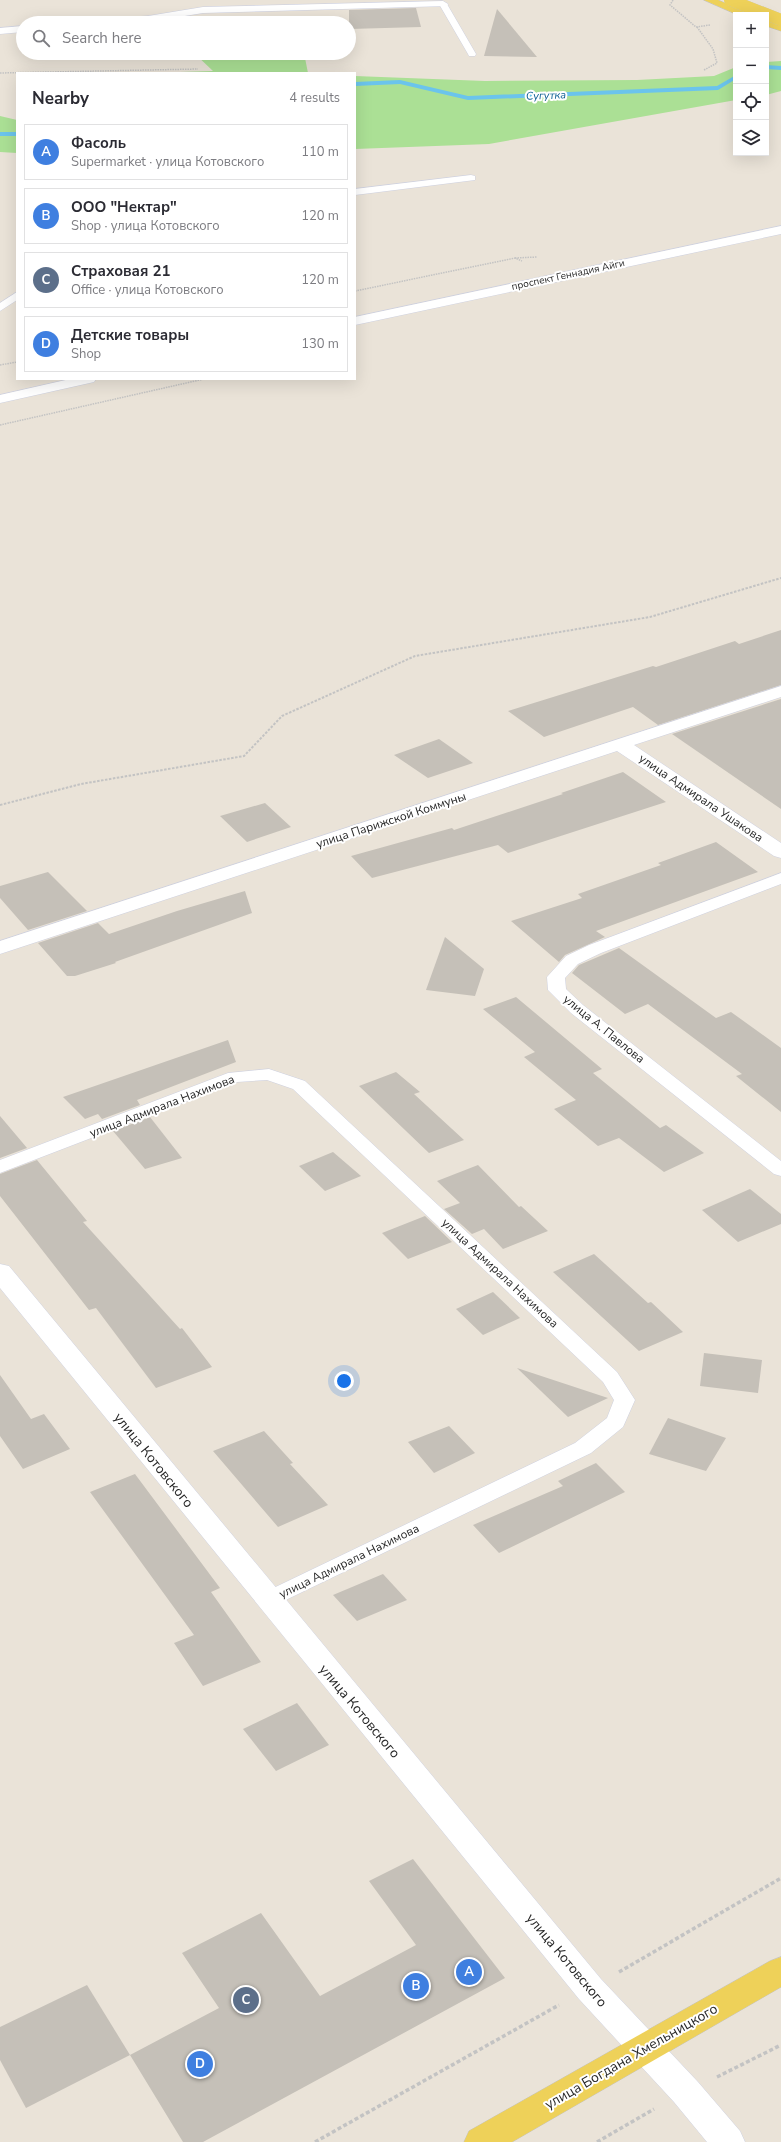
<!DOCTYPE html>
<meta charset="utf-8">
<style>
body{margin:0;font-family:"Nunito Sans",sans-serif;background:#f2f2f3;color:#2b2b33}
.controls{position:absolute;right:12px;top:12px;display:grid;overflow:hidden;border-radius:0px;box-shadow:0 4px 16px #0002}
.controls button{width:36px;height:36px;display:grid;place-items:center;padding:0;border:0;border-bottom:1px solid #e1e1e2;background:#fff;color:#2b2b33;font:20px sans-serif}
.you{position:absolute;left:344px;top:1381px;width:14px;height:14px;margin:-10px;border:3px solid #fff;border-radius:50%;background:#1a73e8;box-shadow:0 0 0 6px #1a73e833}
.badge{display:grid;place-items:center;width:26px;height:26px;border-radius:50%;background:#1a73e8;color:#fff;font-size:13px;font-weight:700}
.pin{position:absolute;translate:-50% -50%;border:2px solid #fff;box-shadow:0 1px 4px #0006}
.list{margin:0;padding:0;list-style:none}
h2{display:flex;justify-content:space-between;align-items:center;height:52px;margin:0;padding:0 16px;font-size:17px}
h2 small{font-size:13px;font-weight:400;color:#7c7c81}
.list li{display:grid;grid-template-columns:26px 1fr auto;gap:12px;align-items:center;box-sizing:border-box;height:56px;margin:0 8px 8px;padding:0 8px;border:1px solid #e1e1e2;border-radius:0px}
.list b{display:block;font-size:15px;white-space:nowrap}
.list p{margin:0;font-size:13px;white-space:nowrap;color:#7c7c81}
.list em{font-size:13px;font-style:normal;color:#7c7c81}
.icon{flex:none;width:22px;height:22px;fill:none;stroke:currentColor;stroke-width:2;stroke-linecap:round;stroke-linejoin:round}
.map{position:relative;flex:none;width:781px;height:2142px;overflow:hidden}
.search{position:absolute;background:#fff;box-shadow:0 4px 16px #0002;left:16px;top:16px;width:340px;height:44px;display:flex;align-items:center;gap:10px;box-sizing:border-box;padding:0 14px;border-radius:22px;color:#7c7c81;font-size:15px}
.panel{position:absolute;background:#fff;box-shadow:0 4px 16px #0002;left:16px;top:72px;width:340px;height:308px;border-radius:0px}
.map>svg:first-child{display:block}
</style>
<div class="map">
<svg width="781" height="2142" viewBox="0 0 781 2142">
<rect width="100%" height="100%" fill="#eae3d8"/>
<!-- green -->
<g fill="#abe095">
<polygon points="329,17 332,23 225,23"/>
<polygon points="194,53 304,53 308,73 147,73 213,71"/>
<polygon points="781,61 781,91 766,95 766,62"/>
<polygon points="736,67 736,100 489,144 355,149 355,76 485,81 637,80 714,76"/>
<polygon points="0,116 17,120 17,153 0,152"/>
</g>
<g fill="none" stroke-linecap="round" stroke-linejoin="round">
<!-- stream -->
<g fill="#6bc4ec" fill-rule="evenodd">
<polygon points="766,65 781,66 781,70 766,69"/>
<polygon points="736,75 736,79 718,90 468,100 400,84 355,86 355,82 400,80 468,96 717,86"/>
<rect x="0" y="132" width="17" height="4"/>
</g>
</g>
<!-- building -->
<g fill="#c5c0b8">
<polygon points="416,8 421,27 349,29 349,10"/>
<polygon points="497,9 537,57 484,56"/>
<polygon points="781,630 781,685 658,725 633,707 544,737 508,711 653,666 656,667 735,641 739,644"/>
<polygon points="781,699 781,809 672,734"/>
<polygon points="439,739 473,763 428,778 394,755"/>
<polygon points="623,772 666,802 508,853 498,845 372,878 351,856 452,828 454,830 563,794 561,793"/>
<polygon points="265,803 291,827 247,842 220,816"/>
<polygon points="716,842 758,872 596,931 605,937 565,955 559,962 511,921 582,898 578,894 661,865 658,863"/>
<polygon points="48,872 87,911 28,930 0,898 0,886"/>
<polygon points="245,891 252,913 115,962 116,963 75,976 67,976 38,943 98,923 109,934 177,911"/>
<polygon points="445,937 484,969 475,996 426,990"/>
<polygon points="619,948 716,1018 731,1012 781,1048 781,1112 736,1076 742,1074 648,1004 625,1014 572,973 579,965"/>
<polygon points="516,997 602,1069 593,1073 660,1128 666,1125 704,1153 664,1172 619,1138 598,1146 554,1109 576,1100 524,1057 535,1052 483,1009"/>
<polygon points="228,1040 236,1062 137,1100 140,1105 102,1119 98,1114 85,1119 63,1097"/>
<polygon points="396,1072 420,1092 414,1094 464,1140 429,1153 359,1086"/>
<polygon points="0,1116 27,1148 0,1158"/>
<polygon points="150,1117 182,1158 145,1169 113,1131"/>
<polygon points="333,1152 361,1176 325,1191 299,1166"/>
<polygon points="37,1160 87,1221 83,1222 180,1329 182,1328 212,1367 156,1388 96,1308 89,1310 0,1196 0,1174"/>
<polygon points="478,1165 519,1207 521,1206 548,1231 503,1249 484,1229 472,1234 444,1209 460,1203 437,1181"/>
<polygon points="750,1189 781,1214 781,1224 738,1242 702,1210"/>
<polygon points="425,1216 452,1242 408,1259 382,1233"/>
<polygon points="594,1254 648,1303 651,1302 683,1332 639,1351 553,1272"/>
<polygon points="493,1292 520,1318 483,1335 456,1309"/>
<polygon points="704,1353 762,1360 758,1393 700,1386"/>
<polygon points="517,1368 608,1398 568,1417"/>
<polygon points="0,1375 31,1419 44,1414 70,1449 23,1469 0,1436"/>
<polygon points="668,1418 726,1438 706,1471 649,1454"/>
<polygon points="449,1426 475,1453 434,1473 408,1442"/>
<polygon points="264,1431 293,1463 290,1464 328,1505 278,1527 213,1451"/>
<polygon points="596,1463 625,1492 499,1553 473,1525 563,1486 558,1481"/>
<polygon points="135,1474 220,1588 211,1592 261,1662 203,1686 174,1643 194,1635 90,1492"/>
<polygon points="383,1574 407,1600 357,1621 333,1595"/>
<polygon points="297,1703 329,1745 276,1771 243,1729"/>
<polygon points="413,1859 505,1978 203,2142 183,2142 130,2055 219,2008 182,1953 261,1913 320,1996 416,1945 369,1881"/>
<polygon points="87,1985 130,2055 26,2108 0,2060 0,2027"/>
</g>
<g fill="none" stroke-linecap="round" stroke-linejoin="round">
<defs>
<g id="service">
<polygon points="440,2 447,4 476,54 475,56 469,56 468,54 439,4"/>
<polygon points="471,175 475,176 475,180 355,195 355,189"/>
<polygon points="17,292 17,300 0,311 0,303"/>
<polygon points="781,873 781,884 601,953 578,964 565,978 566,989 583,1005 781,1161 781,1176 774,1174 571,1013 548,990 547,977 566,956 589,945"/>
<polygon points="269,1069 305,1081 617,1372 635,1400 623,1427 591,1453 269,1608 261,1606 258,1600 261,1594 575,1443 607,1418 614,1400 603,1382 293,1089 267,1080 237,1082 0,1173 0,1160 228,1073"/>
</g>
<g id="minor">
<polygon points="443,1 448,4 447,6 203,13 148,22 90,23 95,20 148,16 203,7"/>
<polygon points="23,26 23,32 0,34 0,28"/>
<polygon points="781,686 781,697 634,745 781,843 781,858 774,856 617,751 0,954 0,941"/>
<polygon points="0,1264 9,1266 601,1979 698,2082 740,2131 745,2142 707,2142 674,2102 579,1999 0,1288"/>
</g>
<g id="secondary">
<polygon points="781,226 781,234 355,325 355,317"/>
<polygon points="70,379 96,379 94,382 0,403 0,395"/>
</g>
<g id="primary">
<polygon points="704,0 718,0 752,15 738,15"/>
<polygon points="766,19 781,24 781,31 766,26"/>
<polygon points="781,1957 781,1987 512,2142 464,2142 469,2131 770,1961"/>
</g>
</defs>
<!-- service casing -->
<use href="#service" stroke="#ced1e0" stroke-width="1"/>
<!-- minor casing -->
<use href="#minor" stroke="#ced1e0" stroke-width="1"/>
<!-- secondary casing -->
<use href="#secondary" stroke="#ced1e0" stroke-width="1"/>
<!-- primary casing -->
<use href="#primary" stroke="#c3c3c3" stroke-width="1"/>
<!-- path-far2 -->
<g stroke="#c3c3c3" stroke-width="1.5" stroke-dasharray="1.5 1" stroke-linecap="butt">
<polyline points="673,0 670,5 696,27 710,25"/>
<polyline points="697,27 713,49 717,63 704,70"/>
<polyline points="0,73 198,69"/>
<polyline points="515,258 537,257"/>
<polyline points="355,291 515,258 522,261"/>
<polyline points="0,365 17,362"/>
<polyline points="0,425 204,379"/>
</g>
<!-- path-far1 -->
<polyline stroke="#c3c3c3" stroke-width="2" stroke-dasharray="2.5 1.5" stroke-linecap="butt" points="0,805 81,784 244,756 282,716 415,656 650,617 781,578"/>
<!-- path -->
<g stroke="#c3c3c3" stroke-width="3.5" stroke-dasharray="4 2.5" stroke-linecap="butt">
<polyline points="619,1972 781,1878"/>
<polyline points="717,2077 781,2045"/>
<polyline points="315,2142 559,2005"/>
<polyline points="597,2142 654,2109"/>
</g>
<!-- service -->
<use href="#service" fill="#fff" fill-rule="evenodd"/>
<!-- minor -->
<use href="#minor" fill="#fff" fill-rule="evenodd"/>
<!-- secondary -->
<use href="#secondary" fill="#fff" fill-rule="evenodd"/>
<!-- primary -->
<use href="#primary" fill="#eed159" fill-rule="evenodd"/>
<defs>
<polyline id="primary-bridge" points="730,0 781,20"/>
</defs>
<!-- primary-bridge casing -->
<use href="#primary-bridge" stroke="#c3c3c3" stroke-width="12" stroke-linecap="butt"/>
<!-- primary-bridge -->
<use href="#primary-bridge" stroke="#eed159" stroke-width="12"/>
</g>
<g text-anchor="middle" stroke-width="4" stroke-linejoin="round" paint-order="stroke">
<!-- far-street labels -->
<g font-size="10" fill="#272727" stroke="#fff">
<text transform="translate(568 274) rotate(-12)" y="4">проспект Геннадия Айги</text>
</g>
<!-- far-water labels -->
<g font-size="11" font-style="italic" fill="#0f6093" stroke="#fff">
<text transform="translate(546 95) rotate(-2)" y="4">Сугутка</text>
</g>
<!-- street labels -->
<g font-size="12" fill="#272727" stroke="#fff">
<text transform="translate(701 798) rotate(34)" y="4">улица Адмирала Ушакова</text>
<text transform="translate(391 820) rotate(-18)" y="4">улица Парижской Коммуны</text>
<text transform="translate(604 1029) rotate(39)" y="4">улица А. Павлова</text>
<text transform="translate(162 1106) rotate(-21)" y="4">улица Адмирала Нахимова</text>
<text transform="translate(500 1273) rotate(43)" y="4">улица Адмирала Нахимова</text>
<text transform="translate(349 1561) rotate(-26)" y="4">улица Адмирала Нахимова</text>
</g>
<!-- near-street labels -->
<g font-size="14" fill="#272727" stroke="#fff">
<text transform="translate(154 1460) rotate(51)" y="5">улица Котовского</text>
<text transform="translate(360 1711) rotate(50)" y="5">улица Котовского</text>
<text transform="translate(567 1960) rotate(50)" y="5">улица Котовского</text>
<text transform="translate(631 2056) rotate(-30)" y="5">улица Богдана Хмельницкого</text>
</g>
</g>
</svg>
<div class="controls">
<button>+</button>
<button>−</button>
<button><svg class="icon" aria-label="locate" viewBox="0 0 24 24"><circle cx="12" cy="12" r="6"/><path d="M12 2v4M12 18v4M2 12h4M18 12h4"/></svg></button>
<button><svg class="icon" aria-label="layers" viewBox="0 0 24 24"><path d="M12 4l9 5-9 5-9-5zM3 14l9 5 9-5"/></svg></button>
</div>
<div class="you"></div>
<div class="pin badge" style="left:469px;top:1972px;background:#3f7fe0">A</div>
<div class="pin badge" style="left:416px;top:1986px;background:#3f7fe0">B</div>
<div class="pin badge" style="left:246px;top:2000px;background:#5c6f8a">C</div>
<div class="pin badge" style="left:200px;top:2064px;background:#3f7fe0">D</div>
<div class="search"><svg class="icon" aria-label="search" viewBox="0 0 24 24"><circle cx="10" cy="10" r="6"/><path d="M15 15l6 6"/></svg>Search here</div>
<section class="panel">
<h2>Nearby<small>4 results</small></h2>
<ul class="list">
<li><span class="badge" style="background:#3f7fe0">A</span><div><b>Фасоль</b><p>Supermarket · улица Котовского</p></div><em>110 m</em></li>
<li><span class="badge" style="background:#3f7fe0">B</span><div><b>ООО &quot;Нектар&quot;</b><p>Shop · улица Котовского</p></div><em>120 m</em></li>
<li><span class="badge" style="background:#5c6f8a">C</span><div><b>Страховая 21</b><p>Office · улица Котовского</p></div><em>120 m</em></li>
<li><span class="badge" style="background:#3f7fe0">D</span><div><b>Детские товары</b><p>Shop</p></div><em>130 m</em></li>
</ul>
</section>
</div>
